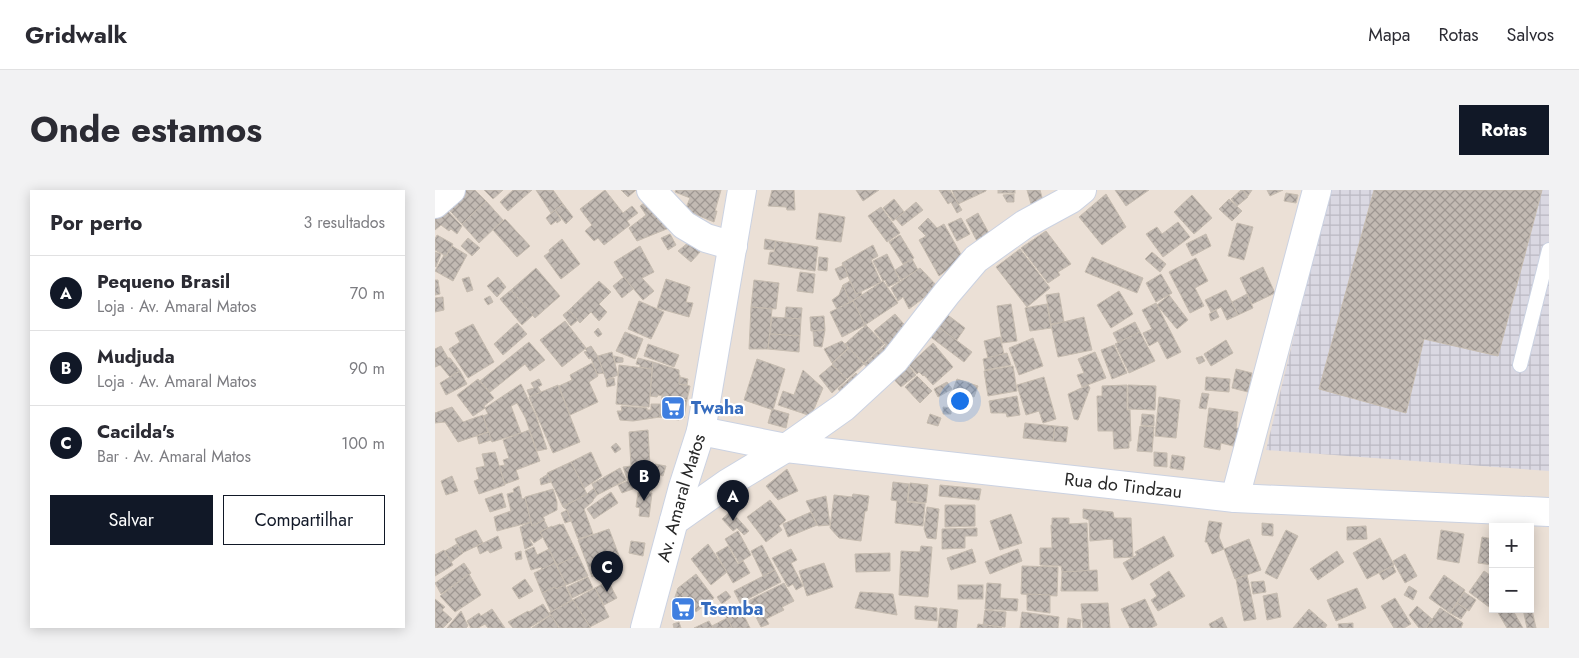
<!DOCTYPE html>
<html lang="pt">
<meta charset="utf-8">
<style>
body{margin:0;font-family:Jost,sans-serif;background:#f2f2f3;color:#2b2b33}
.controls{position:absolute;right:15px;bottom:15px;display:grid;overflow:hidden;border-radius:0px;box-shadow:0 2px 12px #0003}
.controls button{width:45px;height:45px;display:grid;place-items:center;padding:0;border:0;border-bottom:1px solid #e1e1e2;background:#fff;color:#2b2b33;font:25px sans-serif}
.you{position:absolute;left:524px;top:210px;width:18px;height:18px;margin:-12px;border:4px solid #fff;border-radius:50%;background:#1a73e8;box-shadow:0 0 0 8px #1a73e833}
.badge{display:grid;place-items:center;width:32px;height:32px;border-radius:50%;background:#111827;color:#fff;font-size:16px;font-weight:700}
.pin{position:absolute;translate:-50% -41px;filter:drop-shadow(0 1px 2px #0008)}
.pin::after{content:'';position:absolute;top:26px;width:18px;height:15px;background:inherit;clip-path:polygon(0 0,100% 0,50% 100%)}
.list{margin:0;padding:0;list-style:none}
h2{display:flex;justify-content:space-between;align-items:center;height:65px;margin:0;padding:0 20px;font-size:21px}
h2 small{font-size:16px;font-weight:400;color:#7c7c81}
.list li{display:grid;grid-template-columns:32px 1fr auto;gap:15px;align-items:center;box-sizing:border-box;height:75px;padding:0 20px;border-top:1px solid #e1e1e2}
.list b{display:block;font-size:19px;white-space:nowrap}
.list p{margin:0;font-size:16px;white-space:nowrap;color:#7c7c81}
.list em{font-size:16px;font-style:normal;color:#7c7c81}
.actions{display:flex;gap:10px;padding:15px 20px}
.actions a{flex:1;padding:11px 0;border:1px solid #111827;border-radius:0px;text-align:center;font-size:18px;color:#111827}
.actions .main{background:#111827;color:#fff}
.map{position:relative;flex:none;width:1114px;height:438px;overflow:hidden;border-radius:0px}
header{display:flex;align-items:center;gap:30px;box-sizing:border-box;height:70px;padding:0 25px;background:#fff;border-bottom:1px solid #e1e1e2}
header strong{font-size:24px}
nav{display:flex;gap:28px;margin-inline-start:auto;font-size:18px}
.intro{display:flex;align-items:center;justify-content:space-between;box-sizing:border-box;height:120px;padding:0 30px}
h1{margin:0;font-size:35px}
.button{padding:12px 22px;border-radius:0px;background:#111827;color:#fff;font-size:18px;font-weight:700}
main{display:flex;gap:30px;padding:0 30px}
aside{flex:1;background:#fff;border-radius:0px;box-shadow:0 2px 12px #0003}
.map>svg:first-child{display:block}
</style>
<header>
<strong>Gridwalk</strong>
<nav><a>Mapa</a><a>Rotas</a><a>Salvos</a></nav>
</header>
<div class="intro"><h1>Onde estamos</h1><a class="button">Rotas</a></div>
<main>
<aside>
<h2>Por perto<small>3 resultados</small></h2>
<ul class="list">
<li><span class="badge">A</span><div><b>Pequeno Brasil</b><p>Loja · Av. Amaral Matos</p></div><em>70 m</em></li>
<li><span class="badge">B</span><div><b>Mudjuda</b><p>Loja · Av. Amaral Matos</p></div><em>90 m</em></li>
<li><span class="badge">C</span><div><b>Cacilda's</b><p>Bar · Av. Amaral Matos</p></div><em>100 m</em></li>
</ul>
<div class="actions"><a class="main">Salvar</a><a>Compartilhar</a></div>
</aside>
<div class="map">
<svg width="1114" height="438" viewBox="0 0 1114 438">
<defs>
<pattern id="industrial-grid" width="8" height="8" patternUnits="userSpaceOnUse" patternTransform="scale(1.25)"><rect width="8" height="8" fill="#dad8e2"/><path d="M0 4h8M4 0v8" fill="none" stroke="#bbb9c2"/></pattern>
<pattern id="building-cross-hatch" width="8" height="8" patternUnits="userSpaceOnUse" patternTransform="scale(1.25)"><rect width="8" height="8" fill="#c2bab3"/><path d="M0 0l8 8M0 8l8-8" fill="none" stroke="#9e9792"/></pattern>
</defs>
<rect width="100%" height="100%" fill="#ebe0d6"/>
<!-- industrial -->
<polygon fill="url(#industrial-grid)" points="895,0 1114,0 1114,281 831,260"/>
<!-- building -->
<g fill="url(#building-cross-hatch)" stroke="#c6bcb0">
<polygon points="20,0 40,0 51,11 27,34 7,12"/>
<polygon points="49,0 68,0 58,9"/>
<polygon points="78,0 97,0 73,21 65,12"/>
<polygon points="101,0 118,0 128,14 116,23"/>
<polygon points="170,0 188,23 197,16 203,23 192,31 195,35 169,55 163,48 159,51 150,41 157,35 145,19"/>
<polygon points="186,0 201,0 193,7"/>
<polygon points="241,0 286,0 280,21 282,21 279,32 250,20 255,8 240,2"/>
<polygon points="337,0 359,0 360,20 352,20 351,17 333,16"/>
<polygon points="421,0 444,0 428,11"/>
<polygon points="504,0 515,0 527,20 522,23 516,12 513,14"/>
<polygon points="517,0 551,0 551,1 523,14"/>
<rect x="563" y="0" width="17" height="3"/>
<polygon points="592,0 605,0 610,18 598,21"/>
<polygon points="680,0 714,0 691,16"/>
<polygon points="806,0 808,0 813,7 802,16 796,9"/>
<polygon points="808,0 817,0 813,6"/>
<polygon points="832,0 848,0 835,6"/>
<polygon points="939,0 1107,0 1063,166 989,149 971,223 884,199"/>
<polygon points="851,3 863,5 861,13 849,11"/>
<polygon points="579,4 579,12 572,12 568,5"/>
<polygon points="671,4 691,37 667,55 644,27"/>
<polygon points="757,5 777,28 759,44 739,22"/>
<polygon points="216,8 239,36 202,51 194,38 211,25 205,16"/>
<polygon points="459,9 469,22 458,31 448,18"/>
<polygon points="794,9 807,21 797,31 784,19"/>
<polygon points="51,11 68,30 44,53 27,34"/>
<polygon points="481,12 488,20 467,36 461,29"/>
<polygon points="6,14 27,36 22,44 16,39 14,41 6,35 0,40 0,20"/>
<polygon points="128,14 138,27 131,34 120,20"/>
<polygon points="446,17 465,43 452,52 433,26"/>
<polygon points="120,20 126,30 122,33 121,31 116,35 111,28"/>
<polygon points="384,23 410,27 406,52 381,49"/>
<polygon points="543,23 556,47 544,55 531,30"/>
<polygon points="493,28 502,38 509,34 528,68 504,86 484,50 491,46 483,38"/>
<polygon points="526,28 535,44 522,51 513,34"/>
<polygon points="70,29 95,56 82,67 58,40"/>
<polygon points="743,32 755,47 728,67 711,44 722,37 727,44"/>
<polygon points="802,33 818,37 809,70 793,66"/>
<polygon points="611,41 636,74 623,82 625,85 613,93 586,58"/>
<polygon points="235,44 241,55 233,60 226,48"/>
<polygon points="771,44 776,56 757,66 751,54"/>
<polygon points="2,45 18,54 11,66 0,60 0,49"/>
<polygon points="465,45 479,68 468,74 454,52"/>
<polygon points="33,48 45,58 37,66 26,56"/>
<polygon points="127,49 145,74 126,89 109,66 115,62 114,60"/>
<polygon points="330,49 341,51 339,60 329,59"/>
<polygon points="341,51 383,57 380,81 333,74 335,62 339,62"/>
<polygon points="254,52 265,62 256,72 243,61"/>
<polygon points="438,55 443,66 436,70 446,92 421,104 407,73"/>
<polygon points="17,56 32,65 18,91 0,81 9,65 11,66"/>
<polygon points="205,56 219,82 207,88 219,101 208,110 186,84 179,72"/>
<polygon points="585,59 615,98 592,117 561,77"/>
<polygon points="0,62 6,64 1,77 0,76"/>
<polygon points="717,62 731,74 725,82 710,69"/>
<polygon points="452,64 465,91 453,97 450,90 448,91 438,71"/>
<polygon points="384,67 393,68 392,81 383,80"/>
<polygon points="657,67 708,88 702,103 650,82"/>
<polygon points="761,68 773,91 760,98 769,116 755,123 734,82"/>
<polygon points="477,69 483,80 466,90 460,80"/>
<polygon points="409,75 413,86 405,90 400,79"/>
<polygon points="828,77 840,103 817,114 805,88"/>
<polygon points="101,78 125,106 100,128 76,100"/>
<polygon points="485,78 503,97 474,119 468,107 463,111 456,98"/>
<polygon points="365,82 380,84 378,103 362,101"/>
<polygon points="726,84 737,103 721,112 711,93"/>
<polygon points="34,87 38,100 32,102 27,89"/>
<polygon points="63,87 71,97 62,107 52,96"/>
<polygon points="189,87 198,99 187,108 178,96"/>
<polygon points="231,89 255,97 251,112 258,113 254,127 222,118"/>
<polygon points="0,90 3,90 5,104 0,105"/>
<polygon points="319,90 344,93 341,119 316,117"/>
<polygon points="164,91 176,102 164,114 172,122 164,131 156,122 145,133 134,120"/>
<polygon points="415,91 421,104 426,102 427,105 415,112 408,95"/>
<polygon points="448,91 463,113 430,135 418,111"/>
<polygon points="408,95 415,112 402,119 397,110 404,105"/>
<polygon points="76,100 98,125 87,135 65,109"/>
<polygon points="791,100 803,125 792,130 786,117 776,122 770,110"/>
<polygon points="684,101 698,124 676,138 662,115"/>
<polygon points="624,103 629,132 616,134 611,105"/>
<polygon points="812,104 818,118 803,125 797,112"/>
<polygon points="734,105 753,130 742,139 722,115"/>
<polygon points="55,106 58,112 53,115 49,109"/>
<polygon points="8,107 9,120 0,122 0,108"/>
<polygon points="204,111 229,122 216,149 193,139"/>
<polygon points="418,111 430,135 407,147 395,122"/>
<polygon points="721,113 746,162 732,169 723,151 714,156 708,143 717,139 707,120"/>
<polygon points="576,114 582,151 567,153 562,116"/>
<polygon points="612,114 616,138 595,141 590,118"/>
<polygon points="316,117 337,119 333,159 314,159"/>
<polygon points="351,117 367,118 366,129 350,128"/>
<polygon points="134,120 143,130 136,136 128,125"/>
<polygon points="506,120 530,138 521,151 497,132"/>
<polygon points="781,120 784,127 776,131 774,124"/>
<polygon points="460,124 475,141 454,159 439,141"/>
<polygon points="389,126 390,140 376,141 375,127"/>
<polygon points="337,127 366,129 365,146 335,144"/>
<polygon points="649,127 657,160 623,167 616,135"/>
<polygon points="130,131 151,158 127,177 105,150"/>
<polygon points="497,132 537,162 529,172 489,142"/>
<polygon points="700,132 705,142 683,153 678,143"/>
<polygon points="82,133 92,144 68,165 59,154"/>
<polygon points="38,134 59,172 33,188 14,159 25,152 20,143"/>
<polygon points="431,135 449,154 429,173 410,154"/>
<polygon points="163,138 167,144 163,147 159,142"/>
<polygon points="390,140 387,157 379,156 378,141"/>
<polygon points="190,142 208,149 200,169 181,161"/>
<polygon points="705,142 720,171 694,183 680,154"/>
<polygon points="335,144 365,146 364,162 333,159"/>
<polygon points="565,147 569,164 553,168 549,151"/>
<polygon points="598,148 608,176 584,185 574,158"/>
<polygon points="791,150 798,163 776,176 769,164"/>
<polygon points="407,151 413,158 397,173 389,159"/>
<polygon points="94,152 110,170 95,181 90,174 55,202 45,191"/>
<polygon points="498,153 518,177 498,195 489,185 488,186 484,182 482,184 474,175"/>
<polygon points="213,154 244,165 239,177 209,166"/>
<polygon points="450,155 456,163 435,181 429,174"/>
<polygon points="679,155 692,183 677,189 666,160"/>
<polygon points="6,156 13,168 15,168 25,181 15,187 5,175 0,177 0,159"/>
<polygon points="156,156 162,165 169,183 162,184 156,168 154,169 149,162 152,161 150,159"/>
<polygon points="414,158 429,174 412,189 397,174"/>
<polygon points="177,162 183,185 171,190 163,166"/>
<polygon points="660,162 671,188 647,197 642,185 649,183 643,169"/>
<polygon points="572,163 576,175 550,180 548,169"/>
<polygon points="179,166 188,168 188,172 180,173"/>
<polygon points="767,166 770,171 764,174 761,168"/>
<polygon points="203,168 218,172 217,179 205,177 205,175 201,174"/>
<polygon points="322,169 350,179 338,220 309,210"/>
<polygon points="469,170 481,185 466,197 453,183"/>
<polygon points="218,172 244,180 244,185 245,185 244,194 255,196 252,210 223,205 222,207 215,206"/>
<polygon points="157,173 163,186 154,192 163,212 135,225 124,196 137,190 135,185"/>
<polygon points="184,175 217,179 214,217 181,214"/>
<polygon points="397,175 412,189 397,203 384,186"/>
<polygon points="578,176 582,201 553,206 549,181"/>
<polygon points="801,179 817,183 813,202 797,198"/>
<polygon points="368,180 388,198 376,226 343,215 348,201 359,205"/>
<polygon points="25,181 32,194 11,205 5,193"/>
<polygon points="421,183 428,191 410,207 403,199"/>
<polygon points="482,186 497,201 485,213 470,197"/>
<polygon points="245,187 253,189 252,195 244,194"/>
<polygon points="609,187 621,229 608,233 604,221 591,225 582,195"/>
<polygon points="771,187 795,189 794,202 770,200"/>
<polygon points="179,188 180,195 172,197 171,190"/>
<polygon points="43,189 59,208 49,216 50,218 38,226 22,205"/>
<polygon points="104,189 107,195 103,197 106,202 95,207 92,200 99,198 96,193"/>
<polygon points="522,189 543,196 539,207 518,200"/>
<polygon points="512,192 517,199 503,207 499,199"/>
<polygon points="86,194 101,226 112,259 102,261 90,227 82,213 76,216 86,243 57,252 56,250 48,226 53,224 50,218"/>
<polygon points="123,195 145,252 118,263 94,207"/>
<polygon points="653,195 655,198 643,230 639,229 633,204"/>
<polygon points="692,195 692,220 695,220 696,251 694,251 694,258 679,259 678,241 663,241 662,206 667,206 667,196"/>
<polygon points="693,195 721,196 720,220 693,219"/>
<polygon points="767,203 774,204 771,219 764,218"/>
<polygon points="227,206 252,210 249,228 244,227 244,230 224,227"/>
<polygon points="582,206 585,225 572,227 571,223 556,223 554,211"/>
<polygon points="724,207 745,210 741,248 720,246"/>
<polygon points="216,214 225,214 225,227 198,231 185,230 182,221 187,221 186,216 212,218 212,220 216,220"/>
<polygon points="17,217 28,232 48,225 53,242 23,252 10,232 0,233 0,223"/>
<polygon points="508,217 516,218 516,224 508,224"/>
<polygon points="774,218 803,222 801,238 808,239 806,258 786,253 785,260 769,257"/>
<polygon points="337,219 354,224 351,238 333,233"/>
<polygon points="495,224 506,228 503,236 492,233"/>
<polygon points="707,224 719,225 719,236 706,235"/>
<polygon points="590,233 620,236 618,251 588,248"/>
<polygon points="620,236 633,237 631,252 618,251"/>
<polygon points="705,236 719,237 717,262 702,261"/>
<polygon points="94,240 105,271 81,280 84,289 70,294 64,276 70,275 68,270 74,268 68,250"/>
<polygon points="213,240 215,276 196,276 194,242"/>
<polygon points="54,242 56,250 44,254 42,246"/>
<polygon points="181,253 186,259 180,263 176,257"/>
<polygon points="60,262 70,295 44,304 39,291 44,289 41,278 50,276 47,264"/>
<polygon points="156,262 167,286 149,298 136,272"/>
<polygon points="719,262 732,263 732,277 719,276"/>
<polygon points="737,265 750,267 748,280 735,278"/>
<polygon points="136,272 152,304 128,317 112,283"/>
<polygon points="220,274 231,276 228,286 218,283"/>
<polygon points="197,276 203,297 187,303 183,295 193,291 188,277"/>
<polygon points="185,278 191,290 162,305 157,294"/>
<polygon points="352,279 363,301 343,310 331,296"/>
<polygon points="113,284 116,292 106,295 105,289"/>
<polygon points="209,285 221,289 217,301 205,298"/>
<polygon points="17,286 23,301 11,305 6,291"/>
<polygon points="458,292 474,294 472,312 490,314 488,336 460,333 462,311 456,310"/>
<polygon points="475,293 493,295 491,313 473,311"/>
<polygon points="505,295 546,299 544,310 504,306"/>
<polygon points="84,296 87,309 90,308 96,332 62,341 59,327 76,321 72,304 79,302 78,299"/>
<polygon points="159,298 162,305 158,310 158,311 149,319 158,344 143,349 132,320 128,317 152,304"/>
<polygon points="118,299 122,312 122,320 108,327 110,330 97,336 90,307"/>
<polygon points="176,302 183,313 159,329 152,319"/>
<polygon points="203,302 217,303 214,327 204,326 205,318 201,317"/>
<polygon points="67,303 71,317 55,322 50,309"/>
<polygon points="418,304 434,306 432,321 430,321 426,351 404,348 395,338 399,305 417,307"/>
<polygon points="391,306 395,335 383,336 371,311"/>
<polygon points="335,310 351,330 344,336 347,340 331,352 312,327"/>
<polygon points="510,315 540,315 540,336 510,337"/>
<polygon points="492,317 504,319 501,349 492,348 489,339"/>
<polygon points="648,319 678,322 679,328 696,328 698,367 679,368 678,349 655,351 654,330 648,328"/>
<polygon points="132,320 136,331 130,333 126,323"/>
<polygon points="296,321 314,341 309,345 302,338 298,341 287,329"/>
<polygon points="376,322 382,335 353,347 348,334"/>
<polygon points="576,324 587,353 565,360 555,331"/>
<polygon points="617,328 634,328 634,334 652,333 654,381 627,382 626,376 605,375 605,358 617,358 616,335 617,335"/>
<polygon points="109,330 113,338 105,342 108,347 99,353 96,349 94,349 98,355 90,359 85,337 96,332 97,336"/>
<polygon points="774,331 787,333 784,347 789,359 777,364 772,352 770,352"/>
<polygon points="827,333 838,334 838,346 827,345"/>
<polygon points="125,334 126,335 128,334 143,365 122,375 105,342 117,336 117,337"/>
<polygon points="931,336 932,349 912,350 912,337"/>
<polygon points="542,338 542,346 530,346 530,358 507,359 507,339"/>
<polygon points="174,339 188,376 157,387 143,350"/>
<polygon points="41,340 48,353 27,363 20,349"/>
<polygon points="851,340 863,346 842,389 830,383"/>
<polygon points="1006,340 1029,344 1024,373 1002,369"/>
<polygon points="303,341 316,365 304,373 290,349"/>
<polygon points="63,346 67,358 55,363 53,360 45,364 42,356"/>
<polygon points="729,346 739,366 697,390 688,373 702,365 700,362"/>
<polygon points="1047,347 1058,349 1058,375 1043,373"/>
<polygon points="945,348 959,375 932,389 918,363"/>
<polygon points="814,349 826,380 800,389 789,359"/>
<polygon points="196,351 210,353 208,366 194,363"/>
<polygon points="22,354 28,363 16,372 10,361"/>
<polygon points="273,354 292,382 276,395 256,369"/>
<polygon points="327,355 340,380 328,386 316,361"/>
<polygon points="293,356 303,374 308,371 315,383 298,393 281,363"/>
<polygon points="486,356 497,357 493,407 464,405 466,361 485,362"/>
<polygon points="99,357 102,365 114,359 120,373 107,380 106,377 96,380 90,361"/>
<polygon points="356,359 362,370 356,373 368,396 361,400 358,394 353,397 337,368"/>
<polygon points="537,359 541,372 516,380 512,368"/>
<polygon points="583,359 587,371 555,384 550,372"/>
<polygon points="9,360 18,375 0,386 0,365"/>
<polygon points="86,361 87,369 81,370 80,363"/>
<polygon points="902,361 909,372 883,390 875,379"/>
<polygon points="455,363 455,381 421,382 420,364"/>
<polygon points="970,364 982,386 970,393 958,371"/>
<polygon points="143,365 153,386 131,395 122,375"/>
<polygon points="29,373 36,383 6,404 0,393"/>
<polygon points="120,373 131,395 121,399 120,397 107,403 99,383"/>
<polygon points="389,373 398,397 372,406 364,381"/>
<polygon points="587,376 623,377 622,406 586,404"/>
<polygon points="958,376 961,382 948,390 944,383"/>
<polygon points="340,380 346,392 305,413 299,401"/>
<polygon points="662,380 663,401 626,401 627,382"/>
<polygon points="734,381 750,406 723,421 716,410 722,406 715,394"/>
<polygon points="1049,381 1058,387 1058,412 1054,417 1034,402"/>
<polygon points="34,384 46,405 20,422 5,406"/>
<polygon points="261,384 279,408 261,422 243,398"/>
<polygon points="812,385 821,429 809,431 801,389"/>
<polygon points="1009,385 1030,400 1015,423 994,408"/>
<polygon points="153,387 158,398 137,408 132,397"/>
<polygon points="90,389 98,401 84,409 77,398"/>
<polygon points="173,391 182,408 169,415 160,398"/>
<polygon points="829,391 831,402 818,404 816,392"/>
<polygon points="349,393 359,411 347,417 349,420 331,429 334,434 326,437 313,411"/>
<polygon points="552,393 566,394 565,408 583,409 582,421 550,419"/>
<polygon points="130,395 137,410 116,422 107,403 120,397 121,399"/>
<rect x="523" y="395" width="25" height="14"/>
<polygon points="974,396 982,401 978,410 969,405"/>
<polygon points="160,398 174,427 155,437 138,410"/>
<polygon points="243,398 252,409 240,417 238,413"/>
<polygon points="922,398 931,418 901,431 892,410"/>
<polygon points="291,401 296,407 287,414 282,407"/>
<polygon points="425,402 458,404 462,425 420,418"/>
<polygon points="1029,402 1041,410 1034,421 1022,413"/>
<polygon points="842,403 846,427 832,430 828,406"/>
<polygon points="592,404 615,405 615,423 592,420"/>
<polygon points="960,408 976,434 969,438 959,438 946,416"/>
<polygon points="0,409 10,417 7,420 17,429 8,438 0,438"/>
<polygon points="252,409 260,420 246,430 238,419"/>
<polygon points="710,409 722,435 716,438 695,438 686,419"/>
<polygon points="138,410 155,437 155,438 125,438 114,423"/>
<polygon points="1095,411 1101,438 1092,438 1088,419 1095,419"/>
<polygon points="673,413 675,438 648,438 646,414"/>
<polygon points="1022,413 1032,420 1026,429 1015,423"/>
<polygon points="108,414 115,425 94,438 78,438 73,432 93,421 94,422"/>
<polygon points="304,415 315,438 297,438 289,423"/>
<polygon points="480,416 502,418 502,431 480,429"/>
<polygon points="982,416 997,429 991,438 984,438 974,425"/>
<polygon points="505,418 523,420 521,438 503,438"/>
<polygon points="1005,418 1028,433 1026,438 991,438"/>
<polygon points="57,419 70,438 53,438 50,434 43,438 36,438 32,431 44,423 46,426"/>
<polygon points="874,419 892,435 890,438 858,438"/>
<polygon points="1061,419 1077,419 1088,438 1072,438"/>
<polygon points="550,420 571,422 570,437 548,435"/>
<polygon points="26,421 33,436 31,438 12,438"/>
<polygon points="587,422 624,427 623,438 585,438"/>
<polygon points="116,425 124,438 97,438"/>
<polygon points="787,427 792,438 776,438 774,434"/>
<polygon points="292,428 297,438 278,438 277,436"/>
<polygon points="633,428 646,430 645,438 632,438"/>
<polygon points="274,431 278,438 259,438"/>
<polygon points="244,432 246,438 239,438 238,434"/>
<polygon points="918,433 918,438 904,438 903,434"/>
<polygon points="543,434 567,437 566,438 542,438"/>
</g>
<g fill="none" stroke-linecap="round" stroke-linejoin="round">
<defs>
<polyline id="service" points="1085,175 1114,60"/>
<g id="minor">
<polyline points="216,0 249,35 271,48 298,56"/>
<polyline points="0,14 16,0"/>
<path id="s1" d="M266,241l85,17 449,50 314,14"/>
<polyline points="800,308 882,0"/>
<polyline points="239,331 293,293 351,258 409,217 460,170 512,103 541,69 590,34 636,9 647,0"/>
<path id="s2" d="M210,438l38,-141 18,-56 41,-241"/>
</g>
</defs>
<!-- service casing -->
<use href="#service" stroke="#cbd2e2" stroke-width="16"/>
<!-- minor casing -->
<use href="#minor" stroke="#cbd2e2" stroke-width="30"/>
<!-- service -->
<use href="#service" stroke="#fff" stroke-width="14"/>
<!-- minor -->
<use href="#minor" stroke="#fff" stroke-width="28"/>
</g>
<!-- icons -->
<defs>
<symbol id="supermarket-square" viewBox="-11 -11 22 22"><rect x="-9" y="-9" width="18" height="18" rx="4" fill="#3f7fe0" stroke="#fff"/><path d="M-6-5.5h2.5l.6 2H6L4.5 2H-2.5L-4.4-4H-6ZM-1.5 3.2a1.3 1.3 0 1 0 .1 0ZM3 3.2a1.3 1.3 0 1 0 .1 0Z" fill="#fff"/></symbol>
</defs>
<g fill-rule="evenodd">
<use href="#supermarket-square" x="224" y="204" width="28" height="28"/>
<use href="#supermarket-square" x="234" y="405" width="28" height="28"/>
</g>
<g text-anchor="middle" stroke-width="4.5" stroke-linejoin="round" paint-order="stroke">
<!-- shop labels -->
<g font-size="18" font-weight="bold" fill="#366cbe" stroke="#fff" text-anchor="start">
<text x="256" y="224">Twaha</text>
<text x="266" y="425">Tsemba</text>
</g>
<!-- street labels -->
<g font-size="18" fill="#272727" stroke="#fff">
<text dy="6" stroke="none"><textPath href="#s1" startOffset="426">Rua do Tindzau</textPath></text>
<text dy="6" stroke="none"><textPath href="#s2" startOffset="135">Av. Amaral Matos</textPath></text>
</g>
</g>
</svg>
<div class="controls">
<button>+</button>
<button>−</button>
</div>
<div class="you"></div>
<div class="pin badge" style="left:298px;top:331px">A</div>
<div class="pin badge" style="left:209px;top:311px">B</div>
<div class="pin badge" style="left:172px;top:402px">C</div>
</div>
</main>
